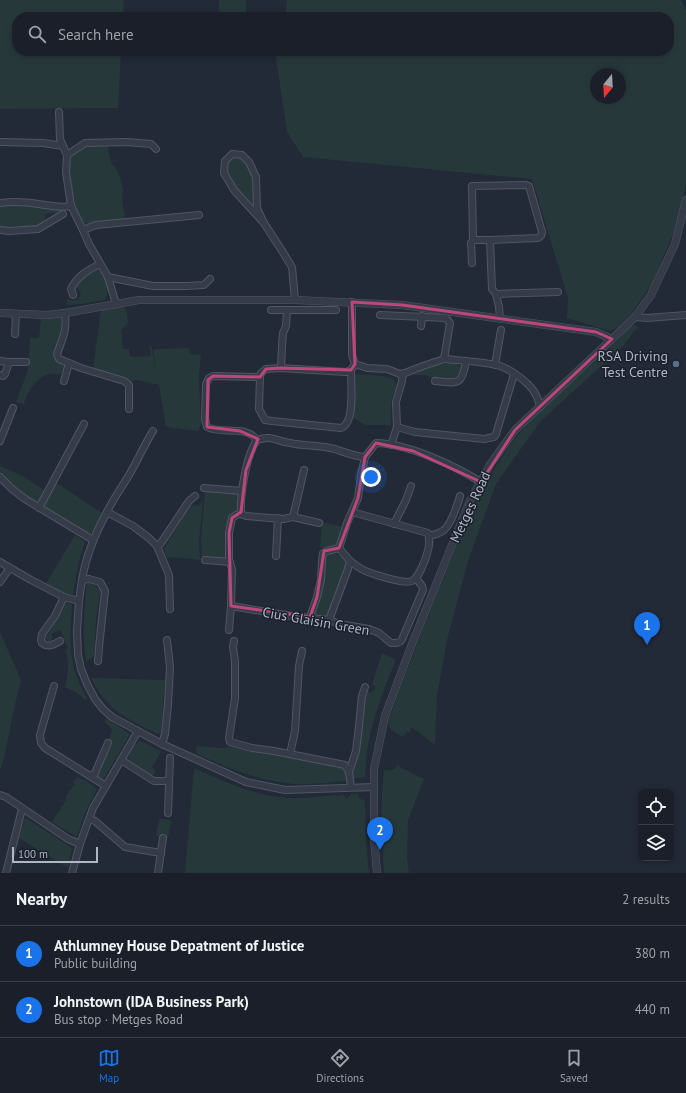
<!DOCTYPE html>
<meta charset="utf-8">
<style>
body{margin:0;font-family:"PT Sans",sans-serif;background:#232731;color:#f1f3f6}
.controls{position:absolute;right:12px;bottom:12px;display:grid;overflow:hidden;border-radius:8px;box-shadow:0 2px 6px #0003}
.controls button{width:36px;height:36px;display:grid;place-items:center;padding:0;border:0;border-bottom:1px solid #383d46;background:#1a1f29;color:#f1f3f6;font:20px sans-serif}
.compass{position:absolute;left:590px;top:68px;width:36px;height:36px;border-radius:50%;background:#1a1f29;box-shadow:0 2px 6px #0003;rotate:198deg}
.scale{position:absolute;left:12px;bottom:10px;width:86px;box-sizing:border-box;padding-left:4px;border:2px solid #b0b6c4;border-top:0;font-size:11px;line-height:14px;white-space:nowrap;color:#b0b6c4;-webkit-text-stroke:3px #1b202d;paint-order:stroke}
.you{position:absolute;left:371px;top:477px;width:14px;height:14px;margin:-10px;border:3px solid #fff;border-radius:50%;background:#1a73e8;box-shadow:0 0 0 6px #1a73e833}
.badge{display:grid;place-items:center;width:26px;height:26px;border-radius:50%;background:#1a73e8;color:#fff;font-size:13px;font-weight:700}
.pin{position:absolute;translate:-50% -33px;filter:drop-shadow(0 1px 2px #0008)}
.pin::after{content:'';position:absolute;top:21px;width:14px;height:12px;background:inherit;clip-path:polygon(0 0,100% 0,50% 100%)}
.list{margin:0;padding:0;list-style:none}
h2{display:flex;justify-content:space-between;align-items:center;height:52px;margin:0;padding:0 16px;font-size:17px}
h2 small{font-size:13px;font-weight:400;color:#9fa2a8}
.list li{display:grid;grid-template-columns:26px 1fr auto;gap:12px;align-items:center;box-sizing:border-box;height:56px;padding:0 16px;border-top:1px solid #383d46}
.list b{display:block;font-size:15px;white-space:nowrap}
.list p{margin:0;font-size:13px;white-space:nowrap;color:#9fa2a8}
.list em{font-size:13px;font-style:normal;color:#9fa2a8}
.icon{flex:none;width:22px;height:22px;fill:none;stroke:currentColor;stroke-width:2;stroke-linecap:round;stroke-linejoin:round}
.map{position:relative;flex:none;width:686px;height:873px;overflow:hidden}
.search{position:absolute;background:#1a1f29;box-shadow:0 2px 6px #0003;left:12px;right:12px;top:12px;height:44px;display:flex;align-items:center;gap:10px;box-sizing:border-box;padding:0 14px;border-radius:16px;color:#9fa2a8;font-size:15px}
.sheet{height:164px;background:#1a1f29}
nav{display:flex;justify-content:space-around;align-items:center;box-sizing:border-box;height:56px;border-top:1px solid #383d46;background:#1a1f29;font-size:11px;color:#9fa2a8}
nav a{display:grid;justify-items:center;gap:2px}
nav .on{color:#1a73e8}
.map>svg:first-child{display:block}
</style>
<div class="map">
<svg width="686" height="873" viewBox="0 0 686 873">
<rect width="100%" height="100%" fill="#222937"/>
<!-- green -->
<g fill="#27383b" fill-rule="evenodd">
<polygon points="0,0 124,0 123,17 17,17 17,51 121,51 118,108 0,109"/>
<rect x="219" y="0" width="27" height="17"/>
<path d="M287,0h394l5,10v173l-4,20 -8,29 -22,52 -20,29 -14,14 -8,4 -43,-13 1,-20 -36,-119 -229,-22 -16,-25 -11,-74 3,-7h390v-34h-384zM596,74h24v24h-24z"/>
<path d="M108,144l1,12 3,8 5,7 4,8 2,12 -1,7 3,21 -37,5c-7,-2 -10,-7 -12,-13 -3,-8 -9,-49 -5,-55 7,-12 26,-10 37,-12z"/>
<path d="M231,157h10c14,14 13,32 14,50l-23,-24 -5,-11v-11z"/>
<path d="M11,204c17,0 34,3 50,7l2,1 -6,4 -3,-3h-5l-4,2c0,2 0,5 -1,6 -8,9 -33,7 -44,7v-22z"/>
<path d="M98,270c9,5 13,21 7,30l-23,4 -15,1v-6c5,2 8,2 12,-1l2,-5 -5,-7c4,-7 14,-14 22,-16z"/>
<polygon points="123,306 127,312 128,323 121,330 123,349 129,349 130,357 151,356 149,346 151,346 157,373 153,350 156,349 189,348 190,354 201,355 199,377 201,424 198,431 166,427 159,385 136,380 131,382 126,379 93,369 101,309"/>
<path d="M61,317l1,15 -8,22 2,5 8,7 -1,6 -4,3c-16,-7 -32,15 -35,29l-8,-2 12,-32 2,-32h9l2,-20z"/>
<path d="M634,325l4,2 -1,3h-2l-12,16 -83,76 -44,62 -28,77 -21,79 -10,56 -2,49 -23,-18 -3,6 -2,-2 -4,6c-7,-4 -15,-7 -15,-15 16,-46 34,-91 52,-136 21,-51 40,-102 74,-146 33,-42 79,-72 115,-112z"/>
<path d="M439,364h16l6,2 1,2 -2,10 -9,3 -18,-2c-5,-5 -14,-4 -20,-4l13,-7z"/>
<path d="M355,374c9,1 39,0 41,9 2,4 -2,8 -3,12 -3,10 -2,21 -2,31 -9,-2 -16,0 -24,-1 -6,-1 -9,-6 -15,-7l3,-29 -1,-11z"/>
<path d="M0,466l23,10 21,14 -5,11c-11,1 -34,-19 -38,-28 -1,-3 -1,-4 -1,-7z"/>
<polygon points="55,482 102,513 93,532 89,534 46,508 44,504"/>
<path d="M205,490l31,3 3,3 -1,14c-3,3 -7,5 -9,9 -6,10 -3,26 -3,38l-3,3 -21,-2 -1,-17z"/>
<polygon points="202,502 203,502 199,540 200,560 193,559 167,557 164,549 186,512 192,505 199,506"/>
<polygon points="322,522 343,527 336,546 327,548 324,549 320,547"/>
<polygon points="75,535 85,542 79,561 73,595 63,592 45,585"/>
<path d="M327,553c10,0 12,2 19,7 2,10 -15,46 -20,57l-10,-1 -2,-1c0,-4 3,-7 4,-12 3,-9 5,-18 6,-28 1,-7 -1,-15 3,-22z"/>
<path d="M87,584c6,-1 10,2 13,7l-4,29 -2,34 -2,4 -6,3c-4,-25 -2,-52 1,-77z"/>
<path d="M68,603l4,1c-1,20 -3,40 1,59 2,13 8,24 14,35l-1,2 -9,-7 -12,-6c3,-11 5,-26 0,-37l3,-2 -8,-18 -9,4 2,3 -2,4h-3l-2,-2v-3l14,-20 5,-11z"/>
<polygon points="0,632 21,680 16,700 4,758 0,771"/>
<path d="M382,653l13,6v3c-11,27 -22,55 -27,84 -2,10 -2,21 -3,31l-13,2 -1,-7 14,-78c4,-4 10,0 10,-8l-3,-2z"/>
<path d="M91,678l74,2 -4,52 -3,2c-30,-15 -51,-23 -67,-56z"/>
<polygon points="106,718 130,734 105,777 102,779 97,776 108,750 113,742 109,739 112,731 111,728 105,722"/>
<path d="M140,741l3,1 33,17 -15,-7 -9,15 3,3v3l-2,2h-3l-22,-15c1,-7 6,-16 12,-19z"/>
<path d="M197,746l27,2 6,-2 112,22 4,5 1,8c-16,1 -37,4 -52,3 -35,-3 -68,-15 -99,-31z"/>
<path d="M398,764l3,4 23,11 -16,41 -1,38 2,15h-25l-3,-46 1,-35 2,-22c7,1 11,0 14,-6z"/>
<path d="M194,768c29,13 61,28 94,30 19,1 38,-3 56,-3l3,4 4,-5 7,-1 1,5 6,3 1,41 3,31h-184z"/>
<polygon points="77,777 85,780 97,789 86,811 77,837 52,822 55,817 67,799 65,798 75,784 73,782"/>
<polygon points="26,818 72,848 68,868 19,838 24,820"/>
<polygon points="159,819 171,820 168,838 156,836"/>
</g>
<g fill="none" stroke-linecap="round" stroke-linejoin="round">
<defs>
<g id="minor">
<polyline points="59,112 60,139 67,155 66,172 71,206 83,230 89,244 108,277 116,304"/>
<polyline points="0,142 43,143 63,146"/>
<polyline points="67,155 85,143 126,142 151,144 156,149"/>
<path d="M0,203c15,-2 30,-1 45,2 9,1 17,3 26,1"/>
<polyline points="264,223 234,190 224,173 225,161 232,154 242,155 249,162 256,177 257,208 264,223 284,254 292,267 295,300"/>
<polyline points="0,230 9,231 38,229 63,214"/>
<polyline points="83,230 96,225 199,215"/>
<polyline points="490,240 473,240 472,186 526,185 529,186 542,232 541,236 538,238 490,240 492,289 496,294"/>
<polyline points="472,263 471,243 473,240"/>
<polyline points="108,277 153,286 186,286 204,285 210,279"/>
<path d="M73,295l-2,-6c6,-13 17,-19 29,-25"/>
<polyline points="352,302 352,355 355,364 367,368 387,369 400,374 405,373 423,366 444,359 450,323 446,318 380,315"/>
<polyline points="271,310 336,310"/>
<path d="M65,313c2,18 -2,24 -8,41l2,5 22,9 43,13 5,4v24"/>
<polyline points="635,317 647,318 686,315"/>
<polyline points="500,318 499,307 496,294 558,292"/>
<polyline points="421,326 422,316"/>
<polyline points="15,334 16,314"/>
<path d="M444,359c19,2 38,2 56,7 12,4 31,18 36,29 2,3 3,8 4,12"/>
<polyline points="0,361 9,362 26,362"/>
<polyline points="495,365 501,330"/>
<polyline points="281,368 282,346 283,333 286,326 287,310"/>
<path d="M351,370c0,13 3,45 -5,54 -1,2 -3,3 -5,4l-69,-7 -7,-1 -6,-11 1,-33 1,-3 5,-4 14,-1 66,4 5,-2 4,-6"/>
<polyline points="0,375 3,376 5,374 9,362"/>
<polyline points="64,381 69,363"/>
<path d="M435,381c22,2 27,6 31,-20"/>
<polyline points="397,427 415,432 484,439 494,437 496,434 514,374"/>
<path d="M257,440c-13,-16 -34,-5 -50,-13l-2,-8 1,-35 3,-6 4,-2 47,1"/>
<polyline points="0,441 13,408"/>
<polyline points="391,445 397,427 396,402 402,381 403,374"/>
<polyline points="0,477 12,489 25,499 93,540"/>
<polyline points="204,488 242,491"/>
<polyline points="39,508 84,424"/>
<path d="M107,512c6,-13 15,-25 22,-37 9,-15 15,-30 24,-44"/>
<polyline points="241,514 246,516 283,519 293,517 319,523"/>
<polyline points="293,517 304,470"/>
<polyline points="394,524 406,500 411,486"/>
<path d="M429,536c5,-1 11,-3 15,-6 8,-7 13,-24 16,-34"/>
<polyline points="157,546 161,543 189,501 195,496"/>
<polyline points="276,556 278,518"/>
<polyline points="205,560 230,562"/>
<path d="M350,561c3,2 6,5 10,7 7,5 46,17 52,13 7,-4 10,-14 13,-21 3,-9 6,-17 3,-27l-76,-21"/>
<polyline points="0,562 31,580 64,597 79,601"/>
<polyline points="82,580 79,601 77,631 78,655 81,669 87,684 95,699 103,709 112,717 162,744 246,782 285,790 374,787"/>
<polyline points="0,582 10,568"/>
<polyline points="231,606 292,616 329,620 340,624 369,629 379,633 391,643 397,643 401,641 403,637 423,590 422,586 416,578"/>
<polyline points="310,617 317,597 321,580 322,561 323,553 327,551 339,548"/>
<path d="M329,620l19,-51 2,-8 -11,-13 8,-25 11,-25 3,-23 4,-18 11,-14c33,1 77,22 105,39"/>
<path d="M229,630l2,-24 1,-37 -3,-9v-27l3,-15 4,-3 5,-1c-1,-19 5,-59 16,-74 16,-5 18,1 33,3 13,3 26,2 40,5 11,2 24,9 35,9"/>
<path d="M60,641c-7,4 -12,7 -18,2l-1,-3 1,-6 13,-18 9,-19"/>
<polyline points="234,641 233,647 235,661 235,698 229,738 230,742 252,748 274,751 345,765 349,772 351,787"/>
<path d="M98,661l1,-14 6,-56 -5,-9 -11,-3 -7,1c4,-25 13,-46 25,-68l26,14 16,12 8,8 12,29 1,34"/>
<polyline points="54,686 40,735 41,743 45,748 106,786"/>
<polyline points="162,744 165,734 168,704 170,667 167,640"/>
<polyline points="290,754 295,731 299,666 302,651"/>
<polyline points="121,760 154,781 169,781"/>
<polyline points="349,772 356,751 359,726 362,696 365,687"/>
<polyline points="91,776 95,773 108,743"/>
<polyline points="0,795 6,797 68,839 80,844"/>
<polyline points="168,813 170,758"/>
<polyline points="90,819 95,821 125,847 161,853"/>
<polyline points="6,873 22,809"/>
<polyline points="72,873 80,844 93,808 138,731"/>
<polyline points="158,873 163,838"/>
</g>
<g id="tertiary">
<polyline points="0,313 47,315 65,313 139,300 295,300 402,305 596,332 612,339"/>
<polyline points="377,873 374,837 374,769 385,716 412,644 469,503 491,463 515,430 612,339 635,317 651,295 675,244 686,200"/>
</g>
</defs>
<!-- minor casing -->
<use href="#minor" stroke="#505663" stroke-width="8"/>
<!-- tertiary casing -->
<use href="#tertiary" stroke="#505663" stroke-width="8"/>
<!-- minor -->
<use href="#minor" stroke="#353b48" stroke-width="6"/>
<!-- tertiary -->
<use href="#tertiary" stroke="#353b48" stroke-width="7"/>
</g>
<!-- marked area -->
<path fill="none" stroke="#bd477a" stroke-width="3" stroke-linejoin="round" d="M352,302l50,3 194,27 16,7 -97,91 -34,52 -68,-31 -37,-8 -11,14 -7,41 -19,50 -15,3 -7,46 -7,20 -79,-11 -2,-73 3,-15 9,-6 5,-42 12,-31 -18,-8 -33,-4 1,-47 5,-4 47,1 6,-8 14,-1 71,2 4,-6z"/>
<!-- markers -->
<circle fill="#5c6f8a" stroke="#1b202d" stroke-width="1.5" cx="676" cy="364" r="4"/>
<g text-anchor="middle" stroke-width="3" stroke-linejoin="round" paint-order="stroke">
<!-- poi labels -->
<g font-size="14" fill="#b0b6c4" stroke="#1b202d" text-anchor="end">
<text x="668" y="361">RSA Driving<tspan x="668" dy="16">Test Centre</tspan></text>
</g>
<!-- street labels -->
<g font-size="14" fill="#b0b6c4" stroke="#1b202d">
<text transform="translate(470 507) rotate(-65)" y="5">Metges Road</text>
<text transform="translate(316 621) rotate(10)" y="5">Cius Glaisin Green</text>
</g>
</g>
</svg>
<div class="controls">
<button><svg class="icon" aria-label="locate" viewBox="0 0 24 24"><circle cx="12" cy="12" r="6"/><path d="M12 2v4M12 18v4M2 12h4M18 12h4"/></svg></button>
<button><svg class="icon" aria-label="layers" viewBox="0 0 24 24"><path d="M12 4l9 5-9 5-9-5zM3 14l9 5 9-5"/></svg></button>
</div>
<svg class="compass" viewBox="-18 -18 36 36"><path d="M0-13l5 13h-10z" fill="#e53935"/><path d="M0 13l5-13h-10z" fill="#9fa2a8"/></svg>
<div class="scale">100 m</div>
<div class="you"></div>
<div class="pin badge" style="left:647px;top:645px">1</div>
<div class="pin badge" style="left:380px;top:850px">2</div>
<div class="search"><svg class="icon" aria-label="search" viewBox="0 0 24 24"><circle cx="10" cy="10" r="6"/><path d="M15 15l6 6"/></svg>Search here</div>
</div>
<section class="sheet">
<h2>Nearby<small>2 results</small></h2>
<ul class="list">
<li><span class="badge">1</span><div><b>Athlumney House Depatment of Justice</b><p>Public building</p></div><em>380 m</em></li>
<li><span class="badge">2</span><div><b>Johnstown (IDA Business Park)</b><p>Bus stop · Metges Road</p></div><em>440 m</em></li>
</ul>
</section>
<nav>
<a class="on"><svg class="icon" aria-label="map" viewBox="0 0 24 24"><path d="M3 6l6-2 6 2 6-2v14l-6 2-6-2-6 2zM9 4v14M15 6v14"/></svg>Map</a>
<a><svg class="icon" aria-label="directions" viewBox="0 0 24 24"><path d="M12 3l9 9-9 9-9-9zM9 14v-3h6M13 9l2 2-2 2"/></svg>Directions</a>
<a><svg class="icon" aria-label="saved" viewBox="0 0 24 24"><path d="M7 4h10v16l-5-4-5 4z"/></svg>Saved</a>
</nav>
